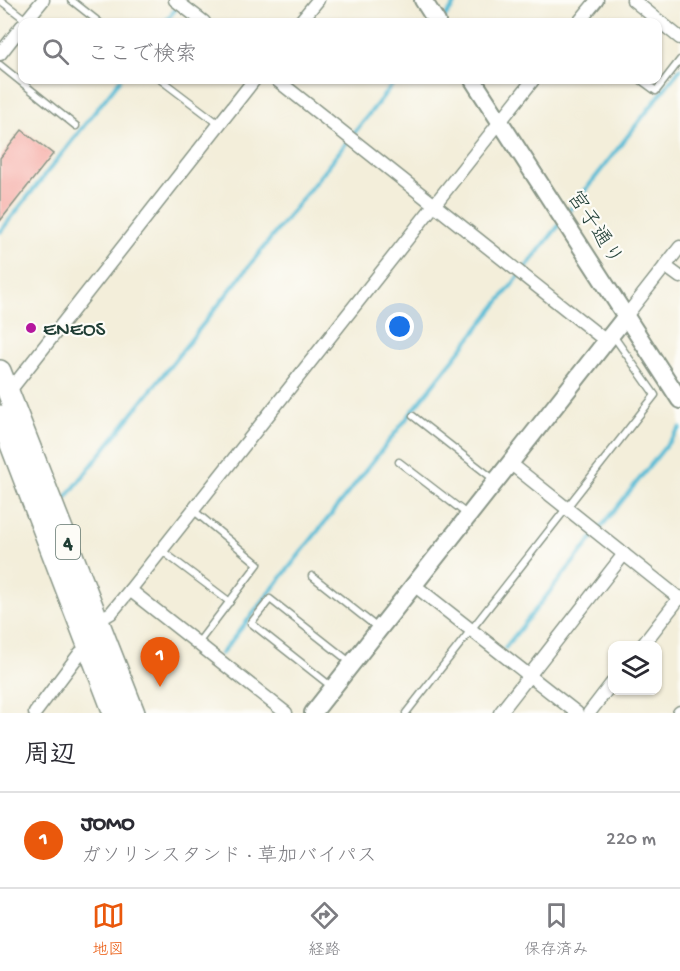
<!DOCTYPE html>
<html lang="ja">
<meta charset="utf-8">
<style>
body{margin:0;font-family:"Gochi Hand","Klee One",sans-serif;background:#f7f7f7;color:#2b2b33}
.controls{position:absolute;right:18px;bottom:18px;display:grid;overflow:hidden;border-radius:12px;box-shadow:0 2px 4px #0004}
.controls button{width:54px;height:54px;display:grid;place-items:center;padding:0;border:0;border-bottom:2px solid #e1e1e2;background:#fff;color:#2b2b33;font:30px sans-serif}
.you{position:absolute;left:400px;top:327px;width:21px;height:21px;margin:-15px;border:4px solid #fff;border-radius:50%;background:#1a73e8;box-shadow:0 0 0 9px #1a73e833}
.badge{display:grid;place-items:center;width:39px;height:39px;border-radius:50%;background:#ea580c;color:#fff;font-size:20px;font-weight:700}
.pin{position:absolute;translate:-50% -50px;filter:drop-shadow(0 2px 3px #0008)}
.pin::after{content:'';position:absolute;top:32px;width:21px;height:18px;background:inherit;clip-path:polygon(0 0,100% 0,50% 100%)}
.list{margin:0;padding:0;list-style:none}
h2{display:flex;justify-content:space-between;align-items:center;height:78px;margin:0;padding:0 24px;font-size:26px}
h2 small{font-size:20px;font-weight:400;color:#7c7c81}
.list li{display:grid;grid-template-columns:39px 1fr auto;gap:18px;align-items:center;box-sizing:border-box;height:96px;padding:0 24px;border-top:2px solid #e1e1e2}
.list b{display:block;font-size:22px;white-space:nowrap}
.list p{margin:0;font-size:20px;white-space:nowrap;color:#7c7c81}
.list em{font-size:20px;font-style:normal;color:#7c7c81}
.icon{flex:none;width:33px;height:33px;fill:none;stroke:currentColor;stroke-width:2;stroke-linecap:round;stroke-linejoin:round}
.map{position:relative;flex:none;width:680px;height:713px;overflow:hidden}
.search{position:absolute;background:#fff;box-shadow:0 2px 4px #0004;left:18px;right:18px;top:18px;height:66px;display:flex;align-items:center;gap:15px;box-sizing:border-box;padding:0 21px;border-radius:12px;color:#7c7c81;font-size:22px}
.sheet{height:174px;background:#fff}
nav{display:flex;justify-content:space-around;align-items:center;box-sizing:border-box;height:84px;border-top:2px solid #e1e1e2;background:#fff;font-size:16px;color:#7c7c81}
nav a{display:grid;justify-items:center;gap:3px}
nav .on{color:#ea580c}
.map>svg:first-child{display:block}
</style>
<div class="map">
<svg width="680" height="713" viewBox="0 0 680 713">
<rect width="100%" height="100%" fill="#fdfcf7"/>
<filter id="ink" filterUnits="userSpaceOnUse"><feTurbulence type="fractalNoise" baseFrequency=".0167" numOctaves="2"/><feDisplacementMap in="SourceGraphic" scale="12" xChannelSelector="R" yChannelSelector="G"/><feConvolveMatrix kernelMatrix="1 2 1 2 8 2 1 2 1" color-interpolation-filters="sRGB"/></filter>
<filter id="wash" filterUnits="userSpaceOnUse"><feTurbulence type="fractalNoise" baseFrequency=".008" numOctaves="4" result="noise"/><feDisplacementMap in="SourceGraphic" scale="24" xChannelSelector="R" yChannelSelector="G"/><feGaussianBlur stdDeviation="1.35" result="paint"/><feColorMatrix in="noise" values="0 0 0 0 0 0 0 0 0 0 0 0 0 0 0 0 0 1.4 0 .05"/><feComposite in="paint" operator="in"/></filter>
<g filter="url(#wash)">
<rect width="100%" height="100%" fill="#f3eeda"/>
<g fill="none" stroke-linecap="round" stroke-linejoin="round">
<!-- stream -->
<g stroke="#57bbd5" stroke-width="4">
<polyline points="442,21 458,0"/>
<polyline points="165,22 179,5"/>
<polyline points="566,215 680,69"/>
<polyline points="0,232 120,80"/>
<polyline points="65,499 396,80"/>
<polyline points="505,648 680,428"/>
<polyline points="221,654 560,224"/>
</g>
</g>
<g id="blocks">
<!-- building -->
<polygon fill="#f6aea8" points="22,130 53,154 0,221 0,158"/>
</g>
</g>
<g filter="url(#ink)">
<use href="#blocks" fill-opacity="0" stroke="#899687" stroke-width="1.5"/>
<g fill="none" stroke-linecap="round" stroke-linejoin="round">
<defs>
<g id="service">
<polyline points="0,0 26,20"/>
<polyline points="71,0 99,22"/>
<polyline points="0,65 76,126"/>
<polyline points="161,80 219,124"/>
<polyline points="641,80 656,91 680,60"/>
<polyline points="413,416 496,481"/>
<polyline points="399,462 468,515"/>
<polyline points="193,510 258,564 198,643"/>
<polyline points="161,550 230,602"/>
<polyline points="312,576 379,629"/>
<polyline points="332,687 251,623 270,599 350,662"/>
<polyline points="406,713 655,395 612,334"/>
</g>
<g id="minor">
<polyline points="175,0 204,22"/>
<polyline points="633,0 680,38"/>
<polyline points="25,22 43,0"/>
<polyline points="300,22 318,0"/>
<polyline points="579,22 597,0"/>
<polyline points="0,54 22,26"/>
<polyline points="277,80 606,341"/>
<polyline points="665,266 680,277"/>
<polyline points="626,316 680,247"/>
<polyline points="8,393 254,80"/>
<polyline points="510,463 680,599"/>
<polyline points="414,585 577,713"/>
<polyline points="130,590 286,713"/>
<polyline points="99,620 111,613 130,590 533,80"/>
<polyline points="642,646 680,597"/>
<polyline points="35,713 80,653 90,648"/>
<polyline points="500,713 624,554"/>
<polyline points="589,713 612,683"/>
<polyline points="679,713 680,712"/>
</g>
<g id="tertiary">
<polyline points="423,0 437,22"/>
<polyline points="473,80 680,400"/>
<polyline points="313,713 626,316"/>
</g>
<g id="trunk">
<polyline points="0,371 134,713"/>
<polyline points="0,416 114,713"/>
</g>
</defs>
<!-- service casing -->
<use href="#service" stroke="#899687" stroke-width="9"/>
<!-- minor casing -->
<use href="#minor" stroke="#899687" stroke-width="15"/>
<!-- tertiary casing -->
<use href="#tertiary" stroke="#899687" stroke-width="20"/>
<!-- trunk casing -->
<use href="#trunk" stroke="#899687" stroke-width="24"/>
<!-- service -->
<use href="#service" stroke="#fff" stroke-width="6"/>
<!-- minor -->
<use href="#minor" stroke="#fff" stroke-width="12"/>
<!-- tertiary -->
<use href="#tertiary" stroke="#fff" stroke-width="16"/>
<!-- trunk -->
<use href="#trunk" stroke="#fff" stroke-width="21"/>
</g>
</g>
<!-- markers -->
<circle fill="#b5179e" stroke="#fdfcf7" stroke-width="2" cx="31" cy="328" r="6"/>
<g text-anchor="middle" stroke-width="4.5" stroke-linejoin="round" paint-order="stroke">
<!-- shield labels -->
<rect fill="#fdfcf7" stroke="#62766e" stroke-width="1.5" x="56" y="525" width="24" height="34" rx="4.5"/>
<g font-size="20" font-weight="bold" fill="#1f3d34">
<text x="68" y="549">4</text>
</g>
<!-- street labels -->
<g font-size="21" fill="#1f3d34" stroke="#fdfcf7">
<text transform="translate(596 227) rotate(57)" y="7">宮子通り</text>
</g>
<!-- poi labels -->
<g font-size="21" fill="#1f3d34" stroke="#fdfcf7" text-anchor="start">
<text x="43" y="335">ENEOS</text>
</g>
</g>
</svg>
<div class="controls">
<button><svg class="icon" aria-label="layers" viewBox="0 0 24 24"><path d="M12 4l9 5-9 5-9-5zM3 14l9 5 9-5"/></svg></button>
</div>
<div class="you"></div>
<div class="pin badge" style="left:160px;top:687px">1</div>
<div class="search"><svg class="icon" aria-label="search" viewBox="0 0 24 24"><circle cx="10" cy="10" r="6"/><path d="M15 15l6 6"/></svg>ここで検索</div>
</div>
<section class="sheet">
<h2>周辺<small></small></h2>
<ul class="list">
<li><span class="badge">1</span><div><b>JOMO</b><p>ガソリンスタンド · 草加バイパス</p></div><em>220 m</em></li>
</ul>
</section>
<nav>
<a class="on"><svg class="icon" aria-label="map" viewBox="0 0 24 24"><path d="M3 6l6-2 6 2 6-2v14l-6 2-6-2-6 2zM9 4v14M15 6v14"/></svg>地図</a>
<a><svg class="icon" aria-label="directions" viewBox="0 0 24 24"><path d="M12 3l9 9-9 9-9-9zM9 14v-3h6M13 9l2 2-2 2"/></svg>経路</a>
<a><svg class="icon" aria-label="saved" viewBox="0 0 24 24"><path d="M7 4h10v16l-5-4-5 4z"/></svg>保存済み</a>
</nav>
